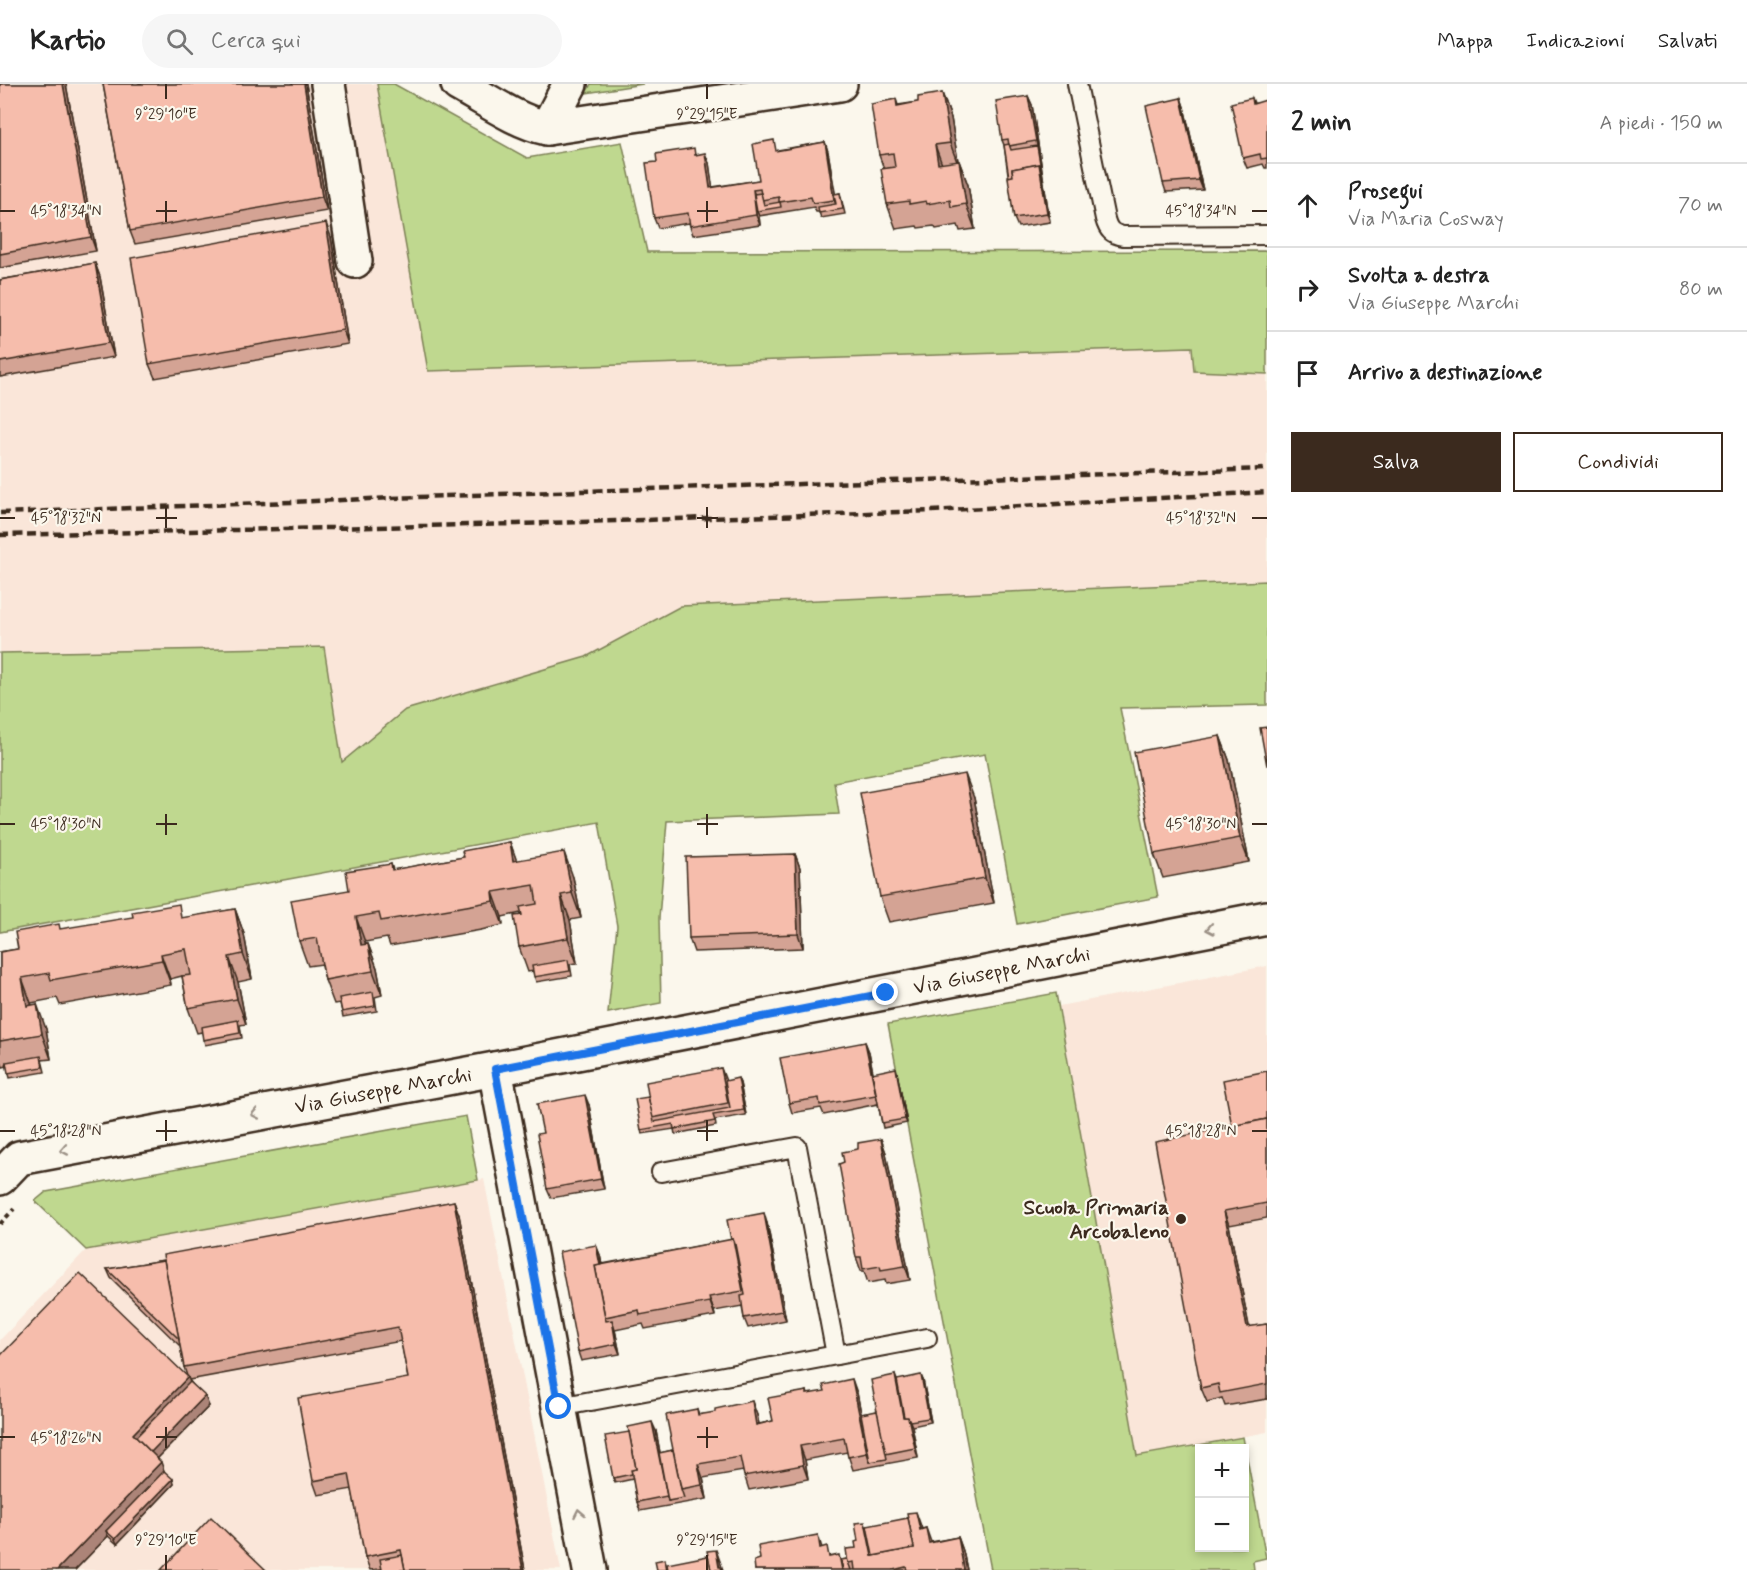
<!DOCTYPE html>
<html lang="it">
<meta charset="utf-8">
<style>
body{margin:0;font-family:Mynerve,sans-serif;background:#f6f6f6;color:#222}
.controls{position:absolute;right:18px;bottom:18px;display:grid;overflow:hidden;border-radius:0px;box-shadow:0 3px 9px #0003}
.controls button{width:54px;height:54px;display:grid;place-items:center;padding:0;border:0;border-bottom:2px solid #e0e0e0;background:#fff;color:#222;font:30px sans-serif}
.stop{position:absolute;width:18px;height:18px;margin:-14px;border:4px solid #1a73e8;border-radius:50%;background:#fff}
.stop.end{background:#1a73e8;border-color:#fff;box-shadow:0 2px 6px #0008}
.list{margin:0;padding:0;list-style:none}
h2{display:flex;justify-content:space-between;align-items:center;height:78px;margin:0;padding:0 24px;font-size:26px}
h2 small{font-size:20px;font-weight:400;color:#767676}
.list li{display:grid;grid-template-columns:39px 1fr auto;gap:18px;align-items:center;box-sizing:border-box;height:84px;padding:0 24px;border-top:2px solid #e0e0e0}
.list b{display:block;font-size:22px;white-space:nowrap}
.list p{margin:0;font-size:20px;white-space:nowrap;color:#767676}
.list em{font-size:20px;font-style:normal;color:#767676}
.actions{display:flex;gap:12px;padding:18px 24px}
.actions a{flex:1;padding:14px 0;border:2px solid #3b2a1e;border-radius:0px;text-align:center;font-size:21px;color:#3b2a1e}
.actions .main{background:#3b2a1e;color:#fff}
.icon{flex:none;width:33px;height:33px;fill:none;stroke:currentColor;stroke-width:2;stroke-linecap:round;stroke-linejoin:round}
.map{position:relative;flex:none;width:1267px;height:1486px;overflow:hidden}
header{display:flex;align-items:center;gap:36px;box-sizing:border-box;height:84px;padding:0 30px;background:#fff;border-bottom:2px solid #e0e0e0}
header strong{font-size:28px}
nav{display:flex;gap:33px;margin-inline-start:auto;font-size:21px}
.search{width:420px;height:54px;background:#f6f6f6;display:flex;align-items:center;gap:15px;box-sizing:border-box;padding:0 21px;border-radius:33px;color:#767676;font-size:22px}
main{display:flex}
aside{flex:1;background:#fff}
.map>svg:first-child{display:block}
</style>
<header>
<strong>Kartio</strong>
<div class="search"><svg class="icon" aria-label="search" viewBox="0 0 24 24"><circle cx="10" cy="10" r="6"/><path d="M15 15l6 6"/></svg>Cerca qui</div>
<nav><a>Mappa</a><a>Indicazioni</a><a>Salvati</a></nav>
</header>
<main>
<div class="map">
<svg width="1267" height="1486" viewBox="0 0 1267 1486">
<rect width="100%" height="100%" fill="#fbf7ec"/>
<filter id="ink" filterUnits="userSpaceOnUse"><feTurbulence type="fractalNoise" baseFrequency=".0167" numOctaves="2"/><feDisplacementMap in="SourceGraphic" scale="12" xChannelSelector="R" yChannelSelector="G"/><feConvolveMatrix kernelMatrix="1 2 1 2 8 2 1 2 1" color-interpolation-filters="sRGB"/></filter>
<g filter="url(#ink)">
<!-- built -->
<g fill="#fae6d9">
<polygon points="0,0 377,0 429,287 1193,263 1194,287 1267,290 1267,497 681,522 586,573 405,626 341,678 0,569"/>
<polygon points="1267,882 1267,1348 1137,1373 1059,922"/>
<polygon points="484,1095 561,1486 0,1486 0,1256 86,1166"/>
</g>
<!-- green -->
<g fill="#bfd88f" stroke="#7d8156" stroke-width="1.5" fill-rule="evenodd">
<polygon points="377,0 394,0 527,74 622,58 647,168 1267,167 1267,290 1194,287 1192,263 428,287"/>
<polygon points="591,0 643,0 586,9"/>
<polygon points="1267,497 1267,621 1120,624 1158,813 1017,840 985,670 834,698 839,730 667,737 659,834 661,919 608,929 617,842 599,738 0,848 0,569 324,563 342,678 405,626 586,573 681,522"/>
<path d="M1056,909l81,463 106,-19 23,121 -13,3 1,9h-263l-103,-546zM1200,1364h44v100h-44z"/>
<polygon points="466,1032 478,1096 86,1166 35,1117 46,1108"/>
</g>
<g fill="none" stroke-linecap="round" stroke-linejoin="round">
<defs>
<g id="lane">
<path d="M1077,0l28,135c3,11 7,15 18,17l144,-1"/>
<polyline points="661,1088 797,1063 836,1271"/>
<polyline points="559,1323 927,1254"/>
</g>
<g id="street">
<polyline points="328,0 355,177"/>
<path d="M458,0c29,16 58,37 89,44l293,-44"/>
<polyline points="547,44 570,0"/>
<polyline points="495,985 590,1486"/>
<path id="s1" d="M0,1094l19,-20 476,-89 772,-151"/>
</g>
</defs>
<!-- lane casing -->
<use href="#lane" stroke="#3b2a1e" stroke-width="22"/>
<!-- street casing -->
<use href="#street" stroke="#3b2a1e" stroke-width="38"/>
<!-- path -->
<polyline stroke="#3b2a1e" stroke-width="4" stroke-dasharray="4.5 4.5" stroke-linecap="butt" points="0,1140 14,1125"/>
<!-- lane -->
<use href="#lane" stroke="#fbf7ec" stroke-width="18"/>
<!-- street -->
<use href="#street" stroke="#fbf7ec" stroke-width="33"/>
<!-- rail -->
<g stroke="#3b2a1e" stroke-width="4.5" stroke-dasharray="9 4.5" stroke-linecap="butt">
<polyline points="0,429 552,408 1267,385"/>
<polyline points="0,451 517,440 932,427 1267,408"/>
</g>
</g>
<!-- wall -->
<g fill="#d4a394" stroke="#3b2a1e" stroke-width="1.5">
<polygon points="0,0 66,0 96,167 0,184"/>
<polygon points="103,0 306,0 327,127 135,160 130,147"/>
<polygon points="942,9 951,34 958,77 959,77 968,101 975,145 960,147 958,141 936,145 934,142 918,144 917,142 896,145 887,120 884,85 879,71 896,15 898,21 918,18"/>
<polygon points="1028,12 1032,21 1050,138 1018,143 1014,134 1004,61 1002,56"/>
<polygon points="1181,14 1184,23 1203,106 1166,108 1163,99"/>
<polygon points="1252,14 1254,19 1267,20 1267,84 1265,84 1263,80 1247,84 1243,74"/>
<polygon points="825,58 828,68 835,110 840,109 845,130 821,134 819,128 816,128 814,123 759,132 760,141 693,151 689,139 658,144 654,134 697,71 709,79 712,103 759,96 778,66"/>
<polygon points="331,153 348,260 155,294 149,280"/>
<polygon points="95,179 100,193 114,273 0,293 0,196"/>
<polygon points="1220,652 1229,676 1249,778 1163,794 1154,770"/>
<polygon points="974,714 994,819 889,838 880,813"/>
<polygon points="510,758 516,776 573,793 581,834 570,836 577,879 570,880 572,892 536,898 533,887 528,888 519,863 521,829 502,833 503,841 481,846 390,862 387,854 365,858 366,860 368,860 377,884 382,911 375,913 377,927 343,933 340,919 334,920 325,896 322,880 308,882 299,857 349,806 391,780 393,786 464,773"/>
<polygon points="795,770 800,784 803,864 694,868 689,854"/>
<polygon points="235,825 244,850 252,895 238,898 246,940 240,941 242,954 205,961 202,948 197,949 188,924 182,892 170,895 171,901 60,921 57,914 31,919 46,945 51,975 42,976 45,988 10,994 7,982 3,983 0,975 0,868 18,865 61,845 184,834"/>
<polygon points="865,958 869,968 873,989 897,989 907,1039 883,1044 878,1020 824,1031 821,1024 792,1029 789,1019"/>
<polygon points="721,984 726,997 740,999 746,1031 715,1036 716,1042 675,1050 674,1045 642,1050 641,1046 648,1013"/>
<polygon points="1267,987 1267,1134 1229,1141 1249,1243 1267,1240 1267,1315 1225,1322 1222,1314 1207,1318 1201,1304 1232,1042"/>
<polygon points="589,1021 604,1105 551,1114 547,1105 543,1049"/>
<polygon points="881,1055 886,1069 910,1196 886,1200 885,1196 868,1199 864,1187 861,1187 856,1173 844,1078 858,1065"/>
<polygon points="454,1117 459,1131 525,1486 382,1486 381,1485 370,1486 365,1473 352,1405 318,1411 313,1397 408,1294 401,1257 189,1296 209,1322 157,1375 164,1387 174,1400 117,1460 108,1452 75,1486 187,1292 184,1283 180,1262 111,1194 107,1185 164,1176"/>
<polygon points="767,1139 786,1236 748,1244 744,1234 742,1222 714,1227 715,1232 645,1245 643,1240 615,1246 620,1270 581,1277 578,1268 596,1161 600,1171 602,1180 731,1156"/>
<polygon points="895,1291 897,1296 923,1296 931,1338 912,1342 918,1374 853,1386 847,1368 805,1376 808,1395 749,1406 743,1387 703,1394 707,1415 640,1427 637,1418 633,1395 615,1399 613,1394 656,1347 660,1369 673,1366 697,1325 699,1330 757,1331 759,1340 773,1337 807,1307 808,1310 857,1309 861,1330 877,1327"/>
<polygon points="867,1442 921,1442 922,1445 926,1444 931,1458 958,1453 963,1467 967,1486 755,1486 760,1475 818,1451 822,1464 831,1473 841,1476 847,1475 856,1464 858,1457"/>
</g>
<!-- shaded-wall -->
<g fill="#ac8478" stroke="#3b2a1e" stroke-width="1.5">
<polygon points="63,0 66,0 96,167 91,153"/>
<polygon points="304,0 306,0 327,127 322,113"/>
<polygon points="942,9 951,34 959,83 950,59"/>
<polygon points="1028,12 1032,21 1050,138 1047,129 1037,62 1036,57"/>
<polygon points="1181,14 1184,23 1203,106 1199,96"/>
<polygon points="825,58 828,68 838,125 834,116"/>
<polygon points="935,61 944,86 938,80"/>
<polygon points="705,69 709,79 714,113 710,104"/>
<polygon points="959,77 968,101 975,145 966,120"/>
<polygon points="753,106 756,115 757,127 759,132 760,141 756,131"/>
<polygon points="326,139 331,153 348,260 343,246"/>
<polygon points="95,179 100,193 114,273 109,259"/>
<polygon points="1220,652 1229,676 1249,778 1240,754"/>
<polygon points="965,690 974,714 994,819 985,794"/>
<polygon points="510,758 519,783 513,777"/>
<polygon points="564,768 573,793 581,834 572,809"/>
<polygon points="795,770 800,784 803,864 798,850"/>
<polygon points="493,808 502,833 503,841 494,817"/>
<polygon points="561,811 570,836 577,879 568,854"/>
<polygon points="235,825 244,850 252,895 243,870"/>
<polygon points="356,833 365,858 370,885 361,861"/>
<polygon points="368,860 377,884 382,911 373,887"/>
<polygon points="161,870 170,895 171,901 162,876"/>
<polygon points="229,873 238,898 246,940 237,915"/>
<polygon points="22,894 31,919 36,947 27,922"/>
<polygon points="37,920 46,945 51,975 42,950"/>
<polygon points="865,958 869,968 879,1020 876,1011"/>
<polygon points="896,984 907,1039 905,1035"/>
<polygon points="738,994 740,999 746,1031 744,1026"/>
<polygon points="585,1011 589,1021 604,1105 601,1095"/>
<polygon points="881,1055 886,1069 910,1196 905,1182"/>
<polygon points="454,1117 459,1131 525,1486 523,1486"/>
<polygon points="1224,1127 1229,1141 1252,1257 1247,1243"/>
<polygon points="764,1129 767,1139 786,1236 782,1227"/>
<polygon points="596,1161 600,1171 604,1194 601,1185"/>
<polygon points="709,1213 714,1227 715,1232 710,1218"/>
<polygon points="612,1236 615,1246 620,1270 616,1260"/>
<polygon points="921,1291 923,1296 931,1338 929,1334"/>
<polygon points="188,1293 193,1307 141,1361 133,1350"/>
<polygon points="852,1295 857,1309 871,1378 870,1378 867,1369"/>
<polygon points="205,1312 209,1322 153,1379 149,1370"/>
<polygon points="752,1317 757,1331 762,1354 756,1341"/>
<polygon points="908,1333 912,1342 918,1374 915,1364"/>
<polygon points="652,1338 656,1347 669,1417 668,1417 667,1412"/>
<polygon points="800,1362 805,1376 808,1395 803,1381"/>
<polygon points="161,1378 166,1392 106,1447 108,1452 75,1486 57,1486"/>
<polygon points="698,1380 703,1394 707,1415 702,1401"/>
<polygon points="173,1395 174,1400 117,1460 115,1455"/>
<polygon points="916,1428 921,1442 925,1460 920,1446"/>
<polygon points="958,1453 963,1467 967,1486 964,1486"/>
<polygon points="716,1466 721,1480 723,1486 720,1486"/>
</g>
<!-- building -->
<g fill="#f6bdac" stroke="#3b2a1e" stroke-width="1.5">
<polygon points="0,0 63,0 91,153 0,170"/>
<polygon points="103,0 304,0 322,113 130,147"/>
<polygon points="942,9 950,59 935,61 938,80 959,77 966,120 951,123 950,116 927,120 926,117 909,120 909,117 887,120 881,85 895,83 893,69 879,71 871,20 896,15 897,22 918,18 918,13"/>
<polygon points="1028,12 1036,57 1009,62 1008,55 1002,56 996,17"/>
<polygon points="1181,14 1199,96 1163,99 1146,22"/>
<polygon points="1252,14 1253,20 1266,16 1267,22 1267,74 1261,75 1260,70 1243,74 1231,19"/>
<polygon points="774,56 776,67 825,58 834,116 813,119 811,113 779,118 779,113 762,116 760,105 753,106 756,131 690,142 688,129 654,134 646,79 657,78 656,70 694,64 695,71 705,69 710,104 759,96 753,60"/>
<polygon points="1009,60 1011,66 1037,62 1041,85 1039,80 1012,85 1013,92 1009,93 1004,61"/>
<polygon points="1039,80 1047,129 1014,134 1008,93 1013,92 1012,85"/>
<polygon points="761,109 764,121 780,118 781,123 757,127 754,110"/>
<polygon points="840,109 843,125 819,129 818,123 836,120 834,110"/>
<polygon points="326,139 343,246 149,280 131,174"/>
<polygon points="95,179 109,259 0,278 0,196"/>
<polygon points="1267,643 1267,682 1260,644"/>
<polygon points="1220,652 1240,754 1154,770 1134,668"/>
<polygon points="965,690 985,794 880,813 860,709"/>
<polygon points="510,758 513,777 564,768 572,809 561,811 568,854 519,863 514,832 522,831 520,823 537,820 534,801 493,808 494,817 472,821 381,837 379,829 356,833 361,861 368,860 373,887 325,896 317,854 299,857 291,816 349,806 346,787 391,780 392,786 464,773 462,767"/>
<polygon points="795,770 798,850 689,854 686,773"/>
<polygon points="179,820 181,834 235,825 243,870 229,873 237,915 188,924 182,892 191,891 186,865 161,870 162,876 141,880 51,896 49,889 22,894 27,922 37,920 42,950 0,957 0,868 18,865 15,848 59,840 60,845 133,833 132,828"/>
<polygon points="568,876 570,887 534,893 532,882"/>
<polygon points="373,908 375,922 342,928 339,914"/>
<polygon points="238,936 240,949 203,956 201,943"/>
<polygon points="865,958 876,1011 820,1021 819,1014 789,1019 780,974"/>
<polygon points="41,972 43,983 8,989 6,978"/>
<polygon points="721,984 728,1019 652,1034 646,998"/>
<polygon points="896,984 905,1035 882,1039 872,989"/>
<polygon points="1267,987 1267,1035 1232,1042 1223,996"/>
<polygon points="738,994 744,1026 713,1031 715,1037 674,1045 673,1040 641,1046 635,1015 648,1013 654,1038 730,1024 725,997"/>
<polygon points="585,1011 601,1095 547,1105 537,1050 543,1049 537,1020"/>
<polygon points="1267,1035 1267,1119 1224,1127 1247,1243 1267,1240 1267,1300 1220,1309 1218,1300 1201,1304 1155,1058"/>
<polygon points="881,1055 905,1182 881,1186 880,1182 863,1185 861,1173 856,1173 839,1080 844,1078 842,1068 858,1065 858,1059"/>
<polygon points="454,1117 523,1486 405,1486 401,1466 365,1473 349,1390 313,1397 298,1314 408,1294 398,1243 184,1283 163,1171"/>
<polygon points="764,1129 782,1227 744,1234 741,1212 745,1211 735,1160 733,1155 731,1156 727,1136"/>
<polygon points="733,1155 743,1207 709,1213 710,1218 640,1231 639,1226 605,1233 595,1182"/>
<polygon points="596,1161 600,1181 595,1182 605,1233 606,1237 612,1236 616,1260 578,1268 559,1168"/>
<polygon points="164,1176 179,1255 107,1185"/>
<polygon points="80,1189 188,1293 133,1350 161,1378 57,1486 0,1486 0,1272"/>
<polygon points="895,1291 903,1333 908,1333 915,1364 885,1370 871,1296"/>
<polygon points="921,1291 929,1334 910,1337 908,1333 904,1333 897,1296"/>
<polygon points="852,1295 867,1369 848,1373 844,1354 800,1362 803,1381 744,1392 740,1373 698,1380 702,1401 681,1405 666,1331 697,1325 698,1331 715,1328 715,1325 752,1317 756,1341 773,1337 768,1314 807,1307 807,1310 825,1307 823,1301"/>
<polygon points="190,1298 205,1312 151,1368 136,1353"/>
<polygon points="877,1327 887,1375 870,1378 861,1330"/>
<polygon points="652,1338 667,1412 637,1418 631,1386 636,1385 628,1343"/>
<polygon points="629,1348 636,1385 631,1386 632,1390 613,1394 605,1352"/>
<polygon points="673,1366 681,1405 684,1414 668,1417 659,1369"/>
<polygon points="164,1387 173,1395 115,1455 106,1447"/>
<polygon points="916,1428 920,1446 926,1444 929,1459 958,1453 964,1486 907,1486 906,1483 893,1486 855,1486 854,1478 848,1479 846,1465 856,1464 855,1458 858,1457 855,1439 865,1438 872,1472 914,1464 907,1429"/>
<polygon points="211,1433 266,1486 161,1486"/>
<polygon points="908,1434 914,1464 873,1472 867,1442"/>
<polygon points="818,1451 820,1464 827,1462 829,1473 839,1471 842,1486 755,1486 754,1477 760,1475 758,1462"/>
<polygon points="716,1466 719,1483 721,1483 722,1486 711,1486 707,1467"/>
<polygon points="402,1471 405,1486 382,1486 380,1475"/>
<polygon points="708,1472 711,1486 668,1486 667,1480"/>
<polygon points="665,1475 667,1486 657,1486 655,1477"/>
<polygon points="847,1475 851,1486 843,1486 841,1476"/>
</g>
<!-- one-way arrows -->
<defs><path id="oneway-chevron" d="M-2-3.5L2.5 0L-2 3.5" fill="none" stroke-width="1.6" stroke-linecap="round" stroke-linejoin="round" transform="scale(1.5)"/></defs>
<g stroke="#9b9085">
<use href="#oneway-chevron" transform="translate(1210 845) rotate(169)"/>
<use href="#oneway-chevron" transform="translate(255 1030) rotate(169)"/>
<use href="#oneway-chevron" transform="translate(64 1066) rotate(169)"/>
<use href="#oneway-chevron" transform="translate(579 1429) rotate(-101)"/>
</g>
</g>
<g fill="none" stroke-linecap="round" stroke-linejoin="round" filter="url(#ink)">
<!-- route -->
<polyline stroke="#1a73e8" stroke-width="8" points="559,1323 495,985 886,909"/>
</g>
<!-- ticks -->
<path fill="none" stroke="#3b2a1e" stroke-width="2" d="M166,0v15M707,0v15M166,117v21M707,117v21M0,127h15M156,127h21M697,127h21M1252,127h15M166,423v21M707,423v21M0,434h15M156,434h21M697,434h21M1252,434h15M166,730v21M707,730v21M0,740h15M156,740h21M697,740h21M1252,740h15M166,1036v21M707,1036v21M0,1047h15M156,1047h21M697,1047h21M1252,1047h15M166,1343v21M707,1343v21M0,1353h15M156,1353h21M697,1353h21M166,1471v15M707,1471v15"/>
<!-- markers -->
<circle fill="#3b2a1e" stroke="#fbf7ec" stroke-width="2" cx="1181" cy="1135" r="6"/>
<g text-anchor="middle" stroke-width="4.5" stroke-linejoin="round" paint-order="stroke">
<!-- street labels -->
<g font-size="21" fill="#3b2a1e" stroke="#fbf7ec">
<text dy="7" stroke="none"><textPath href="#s1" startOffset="1028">Via Giuseppe Marchi</textPath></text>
<text dy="7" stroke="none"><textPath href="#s1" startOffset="398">Via Giuseppe Marchi</textPath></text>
</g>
<!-- poi labels -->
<g font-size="21" font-weight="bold" fill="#3b2a1e" stroke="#fbf7ec" text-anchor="end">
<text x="1169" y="1130">Scuola Primaria<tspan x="1169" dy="24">Arcobaleno</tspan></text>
</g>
</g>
<g font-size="15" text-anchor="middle" fill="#3b2a1e" stroke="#fbf7ec" stroke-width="4.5" stroke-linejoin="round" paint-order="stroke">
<text x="166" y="35">9°29'10"E</text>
<text x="707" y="35">9°29'15"E</text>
<text x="66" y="132">45°18'34"N</text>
<text x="1201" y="132">45°18'34"N</text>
<text x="66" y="439">45°18'32"N</text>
<text x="1201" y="439">45°18'32"N</text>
<text x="66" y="745">45°18'30"N</text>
<text x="1201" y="745">45°18'30"N</text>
<text x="66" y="1052">45°18'28"N</text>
<text x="1201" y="1052">45°18'28"N</text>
<text x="66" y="1359">45°18'26"N</text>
<text x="166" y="1461">9°29'10"E</text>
<text x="707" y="1461">9°29'15"E</text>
</g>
</svg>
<div class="controls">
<button>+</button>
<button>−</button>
</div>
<div class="stop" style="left:559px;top:1323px"></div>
<div class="stop end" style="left:886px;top:909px"></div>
</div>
<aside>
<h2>2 min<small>A piedi · 150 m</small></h2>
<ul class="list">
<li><svg class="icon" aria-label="ahead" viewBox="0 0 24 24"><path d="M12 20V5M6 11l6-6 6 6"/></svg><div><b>Prosegui</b><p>Via Maria Cosway</p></div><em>70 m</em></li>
<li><svg class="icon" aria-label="right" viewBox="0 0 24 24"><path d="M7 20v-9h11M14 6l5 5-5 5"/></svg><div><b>Svolta a destra</b><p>Via Giuseppe Marchi</p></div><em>80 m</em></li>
<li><svg class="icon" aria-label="arrive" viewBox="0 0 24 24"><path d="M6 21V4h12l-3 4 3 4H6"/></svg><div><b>Arrivo a destinazione</b></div></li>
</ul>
<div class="actions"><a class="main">Salva</a><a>Condividi</a></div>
</aside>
</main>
